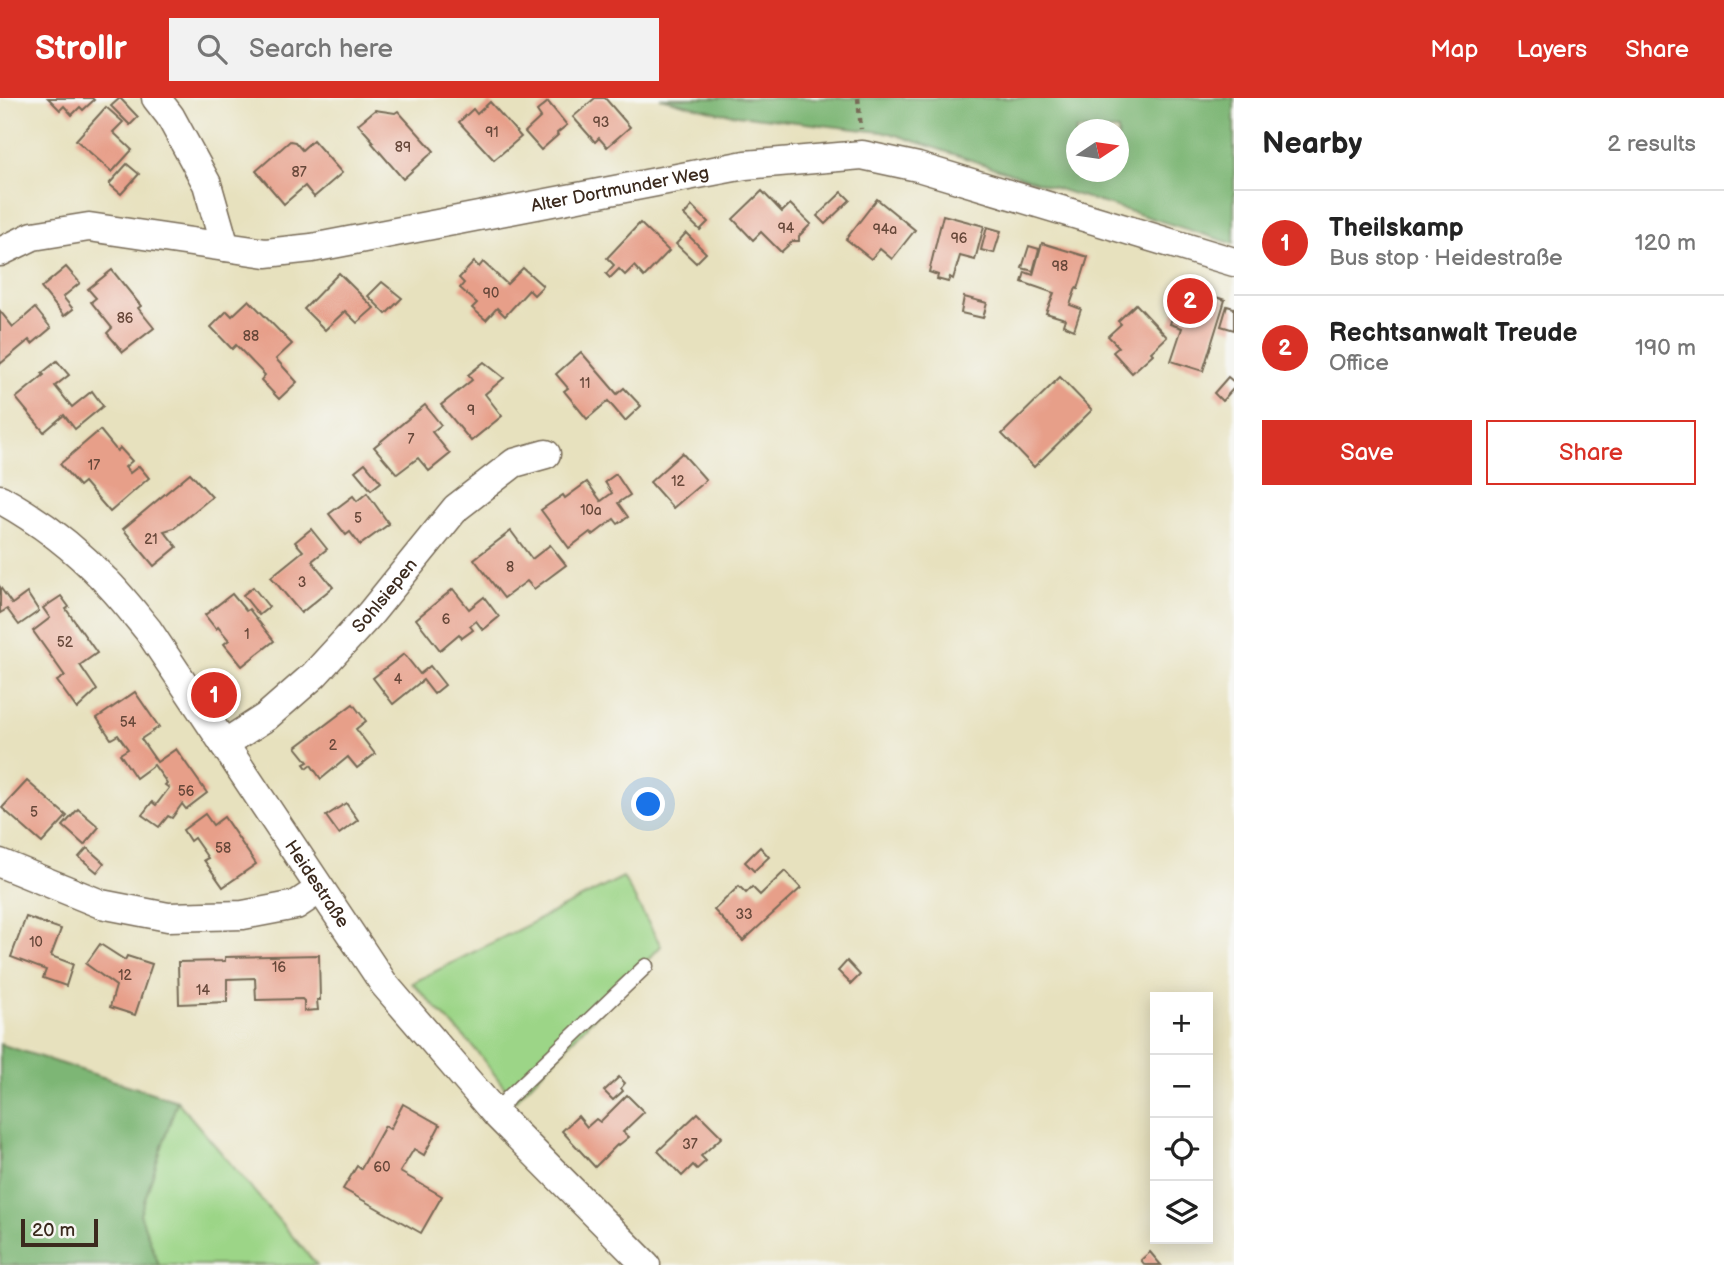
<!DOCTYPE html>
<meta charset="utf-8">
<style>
body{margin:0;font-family:"Balsamiq Sans",sans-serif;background:#f2f2f2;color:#222}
.controls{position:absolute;right:21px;bottom:21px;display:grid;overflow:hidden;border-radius:0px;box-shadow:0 4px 18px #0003}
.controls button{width:63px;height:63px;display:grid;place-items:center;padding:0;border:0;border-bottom:2px solid #e0e0e0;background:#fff;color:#222;font:35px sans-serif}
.compass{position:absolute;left:1066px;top:21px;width:63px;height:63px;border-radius:50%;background:#fff;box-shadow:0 4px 18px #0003;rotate:77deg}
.scale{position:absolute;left:21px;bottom:18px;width:77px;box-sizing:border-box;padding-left:7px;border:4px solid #3b2a1e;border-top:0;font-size:19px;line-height:24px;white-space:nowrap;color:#3b2a1e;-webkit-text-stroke:5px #f6f6f2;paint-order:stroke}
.you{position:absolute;left:649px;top:707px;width:24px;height:24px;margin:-18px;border:5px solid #fff;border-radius:50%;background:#1a73e8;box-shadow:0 0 0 10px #1a73e833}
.badge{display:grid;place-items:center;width:46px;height:46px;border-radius:50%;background:#d93025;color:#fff;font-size:23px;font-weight:700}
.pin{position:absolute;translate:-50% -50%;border:4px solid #fff;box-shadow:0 2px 7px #0006}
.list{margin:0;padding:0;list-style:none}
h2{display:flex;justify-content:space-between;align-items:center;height:91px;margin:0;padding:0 28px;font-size:30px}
h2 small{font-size:23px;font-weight:400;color:#767676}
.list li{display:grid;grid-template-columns:46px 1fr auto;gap:21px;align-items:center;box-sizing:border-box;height:105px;padding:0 28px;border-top:2px solid #e0e0e0}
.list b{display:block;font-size:26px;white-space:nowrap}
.list p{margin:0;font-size:23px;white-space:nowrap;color:#767676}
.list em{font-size:23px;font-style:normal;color:#767676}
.actions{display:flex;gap:14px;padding:21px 28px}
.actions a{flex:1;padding:16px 0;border:2px solid #d93025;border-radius:0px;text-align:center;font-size:24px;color:#d93025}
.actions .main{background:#d93025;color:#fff}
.icon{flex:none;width:38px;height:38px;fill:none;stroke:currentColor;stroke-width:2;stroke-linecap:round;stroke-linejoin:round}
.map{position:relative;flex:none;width:1234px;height:1167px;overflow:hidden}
header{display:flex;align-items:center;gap:42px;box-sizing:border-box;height:98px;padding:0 35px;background:#d93025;color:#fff}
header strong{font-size:33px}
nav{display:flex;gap:38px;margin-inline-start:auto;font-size:24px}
.search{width:490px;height:63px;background:#f2f2f2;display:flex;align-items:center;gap:18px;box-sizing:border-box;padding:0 24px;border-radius:0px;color:#767676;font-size:26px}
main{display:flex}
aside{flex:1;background:#fff}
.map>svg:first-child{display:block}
</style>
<header>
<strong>Strollr</strong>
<div class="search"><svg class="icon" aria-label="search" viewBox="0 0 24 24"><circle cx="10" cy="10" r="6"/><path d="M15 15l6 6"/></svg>Search here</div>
<nav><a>Map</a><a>Layers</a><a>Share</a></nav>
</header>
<main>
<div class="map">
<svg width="1234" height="1167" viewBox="0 0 1234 1167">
<rect width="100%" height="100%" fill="#f6f6f2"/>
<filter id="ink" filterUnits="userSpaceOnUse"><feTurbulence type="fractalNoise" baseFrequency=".0143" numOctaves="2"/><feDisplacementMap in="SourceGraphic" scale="14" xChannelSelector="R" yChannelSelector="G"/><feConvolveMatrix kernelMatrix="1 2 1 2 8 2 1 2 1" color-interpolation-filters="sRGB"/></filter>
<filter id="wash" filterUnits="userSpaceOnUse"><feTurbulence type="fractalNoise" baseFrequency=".00686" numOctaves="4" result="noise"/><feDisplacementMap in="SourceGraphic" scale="28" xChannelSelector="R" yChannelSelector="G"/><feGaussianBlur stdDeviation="1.57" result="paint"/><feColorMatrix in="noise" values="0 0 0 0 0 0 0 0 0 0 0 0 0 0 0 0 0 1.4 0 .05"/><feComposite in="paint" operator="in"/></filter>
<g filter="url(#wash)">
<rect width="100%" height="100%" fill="#e7e1be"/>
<!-- green -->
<g fill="#9cd587" stroke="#6c8052" stroke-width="2">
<polygon points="623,779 661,848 515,1003 471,946 412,885"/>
<polygon points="177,1003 317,1167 159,1167 139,1116"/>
</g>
<!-- forest -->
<g fill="#7db674" stroke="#5c7049" stroke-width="2" fill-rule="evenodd">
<path d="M660,0h574v146l-179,-56 -165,-55 -170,-20zM1076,32h42v42h-42z"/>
<polygon points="0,946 177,1003 140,1116 159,1167 0,1167"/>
</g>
<g id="blocks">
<!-- building -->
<g fill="#e79f89">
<polygon points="48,0 92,0 94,2 83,12 80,9 72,17 64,8 60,12"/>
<polygon points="120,0 138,19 130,27 111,8"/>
<polygon points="595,0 605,0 630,29 607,49 599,40 595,44 573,19"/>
<polygon points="490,4 521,39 494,62 459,24 473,11 477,16"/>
<polygon points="548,4 567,27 557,35 558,37 541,52 525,34 541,19 537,13"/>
<polygon points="106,9 123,24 113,34 132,52 112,74 76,42"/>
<polygon points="375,12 395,15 398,13 434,53 403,81 372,45 374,44 358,26"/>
<polygon points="313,42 342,75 314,99 305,88 284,106 256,73 290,43 295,44 302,52"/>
<polygon points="127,66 139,76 121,96 109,86"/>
<polygon points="762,93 782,114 790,106 811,126 799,138 799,143 793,143 781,154 761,134 753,142 733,121"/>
<polygon points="842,94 850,102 825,126 817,118"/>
<polygon points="877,101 915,132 892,161 880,151 871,161 846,141"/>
<polygon points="692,108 708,124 700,132 684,117"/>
<polygon points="943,117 984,128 975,162 960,158 953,181 950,179 948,184 937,181 938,177 929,174"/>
<polygon points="640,125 669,153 644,179 634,168 625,177 619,171 610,180 606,176 614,167 607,160"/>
<polygon points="987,129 1001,133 994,155 981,152"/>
<polygon points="686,135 706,155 696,165 676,146"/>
<polygon points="1042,145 1088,159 1078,191 1076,190 1070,207 1081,211 1074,232 1063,227 1065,221 1046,215 1054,195 1022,184 1025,174 1033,177"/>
<polygon points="1029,148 1039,151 1033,173 1022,170"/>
<polygon points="474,164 479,169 483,164 507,186 523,170 543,188 534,197 529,192 505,218 497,210 486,222 472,210 477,205 460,190 464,185 459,180"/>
<polygon points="66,169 80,185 63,199 73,211 64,218 41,190"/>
<polygon points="112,172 141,208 138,210 154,230 123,254 107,235 112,230 91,204 96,200 88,191"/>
<polygon points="339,175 374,210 357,225 345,213 325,232 304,211"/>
<polygon points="382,184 402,200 386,216 368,198"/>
<polygon points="1182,188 1225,202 1203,273 1171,263 1182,230 1170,226"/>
<polygon points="964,199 987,205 983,220 961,215"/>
<polygon points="249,202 292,246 276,261 297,284 279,301 261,282 265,277 236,247 232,251 211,229 227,213 232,218"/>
<polygon points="1136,206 1167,239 1151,254 1153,256 1132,275 1113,254 1119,249 1108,238 1121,226 1118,223"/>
<polygon points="1227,208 1234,210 1234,232 1221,228"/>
<polygon points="35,210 51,230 32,246 29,242 0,266 0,213 13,229"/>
<polygon points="581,254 617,296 624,290 641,308 625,323 608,303 587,321 564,293 568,290 556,276"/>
<polygon points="57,263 69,277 55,288 72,309 92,293 103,308 75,331 64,317 44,334 16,300 44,277 42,275"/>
<polygon points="484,264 504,280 485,296 502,318 471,343 441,307 472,282 468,277"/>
<polygon points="1060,279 1092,312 1034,369 1002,336"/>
<polygon points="1228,279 1234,284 1234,290 1222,303 1214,295"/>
<polygon points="425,307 441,327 432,334 450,356 429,373 418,360 397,376 374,349"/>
<polygon points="100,332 117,353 120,350 132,363 125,369 130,375 139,368 149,380 110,414 84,384 79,388 60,366"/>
<polygon points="682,355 706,382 673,410 650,384"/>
<polygon points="365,365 381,384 371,392 355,373"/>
<polygon points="190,375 212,399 174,430 164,433 177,449 154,468 123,431"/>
<polygon points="616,376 630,397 618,405 628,419 618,426 614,421 593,437 590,434 569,450 541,412 563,397 565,400 587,384 601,403 612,395 605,384"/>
<polygon points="367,395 389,426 360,447 350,434 346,437 329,416 353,398 357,403"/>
<polygon points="311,431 327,451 312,463 333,489 301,515 271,479 303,453 295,444"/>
<polygon points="511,433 532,461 550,447 566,467 534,491 527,483 504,500 474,461"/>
<polygon points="0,489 12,506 27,495 39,513 19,527 7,511 0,515"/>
<polygon points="253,489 269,509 259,517 243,497"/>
<polygon points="453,491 469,511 484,499 499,519 483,532 476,523 470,528 473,532 462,540 459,536 440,552 416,521"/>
<polygon points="232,496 246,513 249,511 274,543 242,568 224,546 229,542 218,529 216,531 205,517"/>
<polygon points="61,498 69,509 66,511 97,555 80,567 97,592 77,611 57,583 65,578 33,533 50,520 43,510"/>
<polygon points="404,556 420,576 430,568 445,587 434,596 423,582 393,606 373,580"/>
<polygon points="135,594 159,629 141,641 157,664 176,651 207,695 186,711 182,706 172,720 168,718 159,729 142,717 152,704 156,707 169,690 165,687 167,685 154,667 136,680 120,656 128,651 118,637 111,641 97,620"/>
<polygon points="353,606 366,623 356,631 375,656 357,670 348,659 321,681 311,667 307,670 304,666 308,664 296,649"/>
<polygon points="27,683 67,718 42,745 2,710"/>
<polygon points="346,705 358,722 339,736 326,718"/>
<polygon points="78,711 99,729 84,747 63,728"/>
<polygon points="205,716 213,727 224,719 256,766 223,789 204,762 208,760 194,740 190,743 183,732"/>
<polygon points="760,749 769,759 754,773 745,764"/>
<polygon points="87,750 104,765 97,774 79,759"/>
<polygon points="785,773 801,790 743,843 714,812 739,788 746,795 752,789 760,797"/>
<polygon points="26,819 61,831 51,858 73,866 66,888 43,880 46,872 11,859"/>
<polygon points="100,846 125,862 127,858 152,866 135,917 110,909 116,888 86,866"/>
<polygon points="319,857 320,902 317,902 318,912 304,913 304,903 302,901 256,902 255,880 227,881 227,904 179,906 178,864 225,863 225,859"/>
<polygon points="847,863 860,877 851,886 838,873"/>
<polygon points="619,979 625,985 621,990 623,993 613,1002 604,993"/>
<polygon points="627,997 644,1014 623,1034 629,1039 619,1047 618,1046 595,1069 562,1033 578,1018 587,1029 596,1021 600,1024"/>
<polygon points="403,1006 440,1027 424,1057 414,1051 400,1074 442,1098 421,1135 343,1091 357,1068 361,1071 385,1028 390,1031"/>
<polygon points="698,1015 722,1039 701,1058 706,1063 697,1071 693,1067 682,1078 658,1053"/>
<polygon points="1150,1154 1161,1167 1145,1167 1141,1162"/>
</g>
</g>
</g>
<g filter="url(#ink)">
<use href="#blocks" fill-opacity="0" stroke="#776a56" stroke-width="2"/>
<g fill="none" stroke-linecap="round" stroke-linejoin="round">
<defs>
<polyline id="lane" points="496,1016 508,1000 646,868"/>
<g id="street">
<polyline points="156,0 170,18 207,86 225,149"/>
<path id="s1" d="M0,154l33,-16 56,-9 177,26 46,-5 433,-83 117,-10 56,12 316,95"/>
<path id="s2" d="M0,401c38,21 75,49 105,81 15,15 29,33 43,50l236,354 112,130 150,151"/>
<path id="s3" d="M224,646l42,-27 48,-42 56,-61 86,-106 58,-45 32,-9"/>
<polyline points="0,765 101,806 168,819 243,817 296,807 320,791"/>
</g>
</defs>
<!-- lane casing -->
<use href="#lane" stroke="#776a56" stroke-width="17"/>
<!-- street casing -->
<use href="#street" stroke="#776a56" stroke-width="31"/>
<!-- path -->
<polyline stroke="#776a56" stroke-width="4.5" stroke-dasharray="5 5" stroke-linecap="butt" points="858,0 861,31"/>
<!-- lane -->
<use href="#lane" stroke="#fff" stroke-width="14"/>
<!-- street -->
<use href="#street" stroke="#fff" stroke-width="28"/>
</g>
</g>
<g text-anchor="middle" stroke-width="5" stroke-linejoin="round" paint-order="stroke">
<!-- number labels -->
<g font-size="14" fill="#664739">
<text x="601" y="29">93</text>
<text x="492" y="39">91</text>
<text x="403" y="54">89</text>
<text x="299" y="79">87</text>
<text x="786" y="135">94</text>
<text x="885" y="136">94a</text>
<text x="959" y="145">96</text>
<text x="1060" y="173">98</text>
<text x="491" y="200">90</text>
<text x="125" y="225">86</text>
<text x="251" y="243">88</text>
<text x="585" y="290">11</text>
<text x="471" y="317">9</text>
<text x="411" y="346">7</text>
<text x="94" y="372">17</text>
<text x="678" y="388">12</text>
<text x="591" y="417">10a</text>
<text x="358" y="425">5</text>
<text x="151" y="446">21</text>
<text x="510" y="474">8</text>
<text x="302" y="489">3</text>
<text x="446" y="526">6</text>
<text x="247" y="541">1</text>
<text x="65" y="549">52</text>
<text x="398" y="586">4</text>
<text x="128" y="629">54</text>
<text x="333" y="652">2</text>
<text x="186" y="698">56</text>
<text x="34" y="719">5</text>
<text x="223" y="755">58</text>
<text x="744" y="821">33</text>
<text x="36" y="849">10</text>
<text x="279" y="874">16</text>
<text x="125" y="882">12</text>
<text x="203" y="897">14</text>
<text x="690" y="1051">37</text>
<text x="382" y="1074">60</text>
</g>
<!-- street labels -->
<g font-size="18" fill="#3b2a1e" stroke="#f6f6f2">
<text dy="6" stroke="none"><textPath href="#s1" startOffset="632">Alter Dortmunder Weg</textPath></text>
<text dy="6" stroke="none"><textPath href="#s3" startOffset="220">Sohlsiepen</textPath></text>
<text dy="6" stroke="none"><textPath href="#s2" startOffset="504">Heidestraße</textPath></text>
</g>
</g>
</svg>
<div class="controls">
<button>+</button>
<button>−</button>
<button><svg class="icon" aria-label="locate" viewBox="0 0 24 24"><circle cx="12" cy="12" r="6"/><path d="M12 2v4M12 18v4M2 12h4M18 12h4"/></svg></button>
<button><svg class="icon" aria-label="layers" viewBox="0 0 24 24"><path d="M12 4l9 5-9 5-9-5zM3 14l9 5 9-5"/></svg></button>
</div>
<svg class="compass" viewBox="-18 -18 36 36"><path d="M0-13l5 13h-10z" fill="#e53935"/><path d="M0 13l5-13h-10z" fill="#767676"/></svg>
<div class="scale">20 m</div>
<div class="you"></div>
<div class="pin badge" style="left:214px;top:597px">1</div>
<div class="pin badge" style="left:1190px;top:203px">2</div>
</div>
<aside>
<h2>Nearby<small>2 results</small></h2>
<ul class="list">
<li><span class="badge">1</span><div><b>Theilskamp</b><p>Bus stop · Heidestraße</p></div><em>120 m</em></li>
<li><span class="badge">2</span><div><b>Rechtsanwalt Treude</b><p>Office</p></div><em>190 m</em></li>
</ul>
<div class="actions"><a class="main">Save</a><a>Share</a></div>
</aside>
</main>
